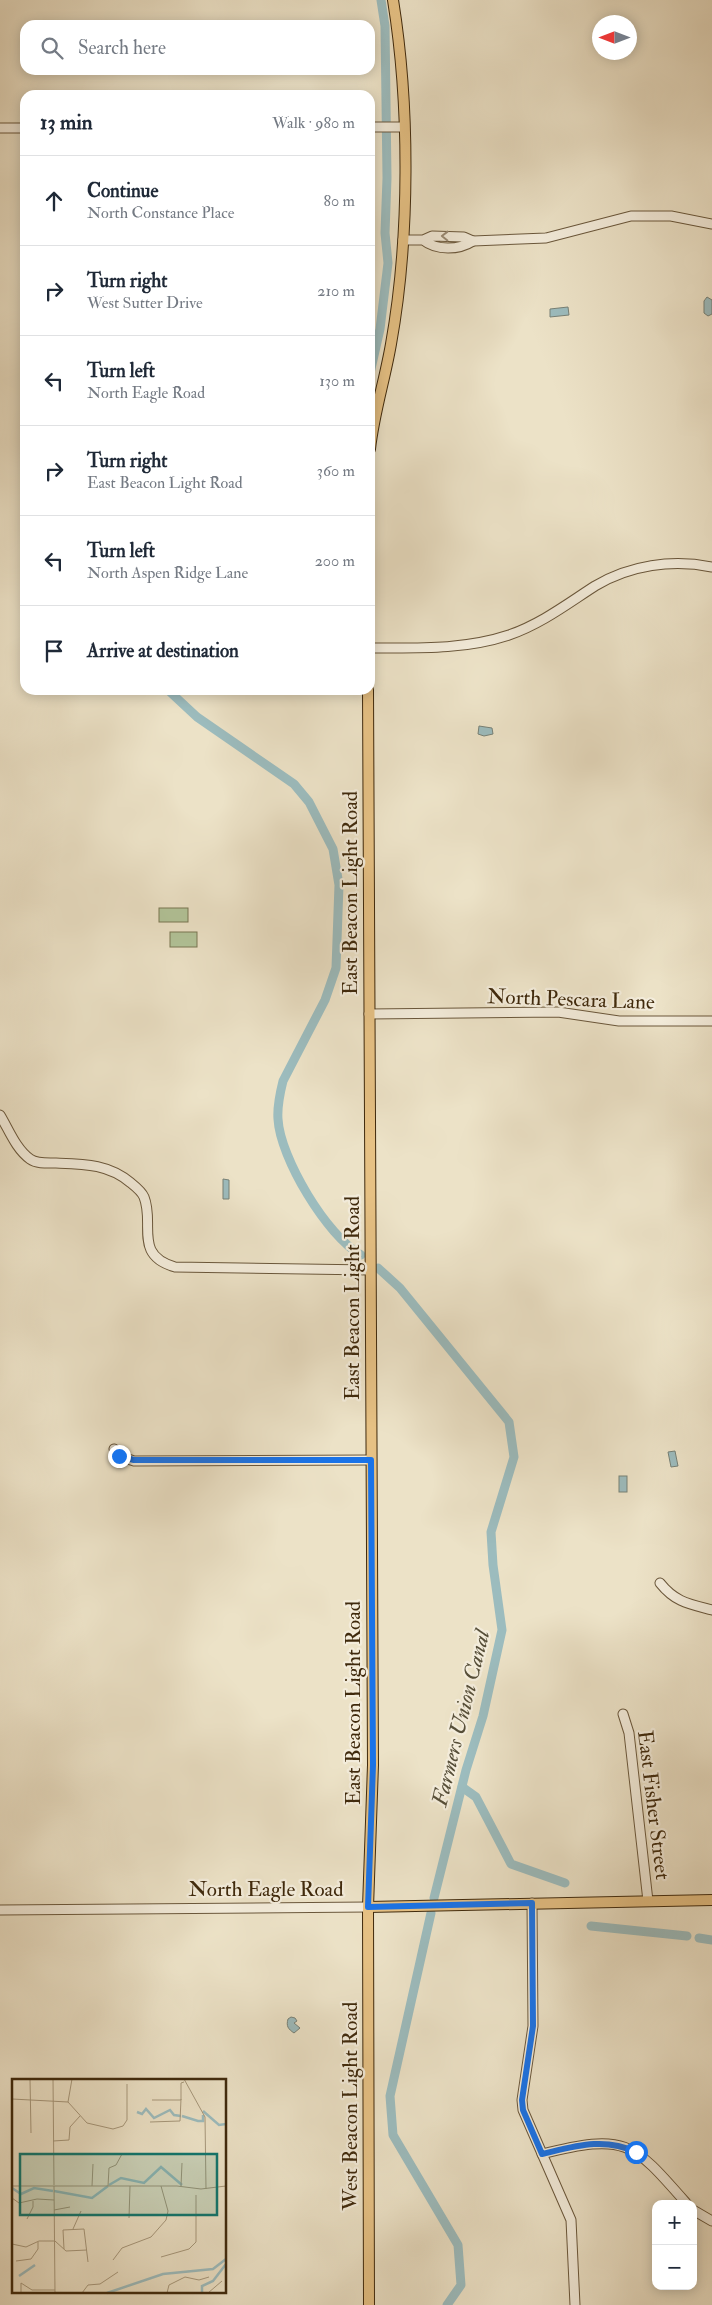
<!DOCTYPE html>
<meta charset="utf-8">
<style>
body{margin:0;font-family:"IM FELL Double Pica",serif;background:#f2f2f3;color:#1f2937}
.controls{position:absolute;right:15px;bottom:15px;display:grid;overflow:hidden;border-radius:10px;box-shadow:0 2px 12px #0003}
.controls button{width:45px;height:45px;display:grid;place-items:center;padding:0;border:0;border-bottom:1px solid #e0e1e3;background:#fff;color:#1f2937;font:25px sans-serif}
.compass{position:absolute;left:592px;top:15px;width:45px;height:45px;border-radius:50%;background:#fff;box-shadow:0 2px 12px #0003;rotate:270deg}
.stop{position:absolute;width:15px;height:15px;margin:-11px;border:4px solid #1a73e8;border-radius:50%;background:#fff}
.stop.end{background:#1a73e8;border-color:#fff;box-shadow:0 1px 5px #0008}
.list{margin:0;padding:0;list-style:none}
h2{display:flex;justify-content:space-between;align-items:center;height:65px;margin:0;padding:0 20px;font-size:21px}
h2 small{font-size:16px;font-weight:400;color:#747a83}
.list li{display:grid;grid-template-columns:32px 1fr auto;gap:15px;align-items:center;box-sizing:border-box;height:90px;padding:0 20px;border-top:1px solid #e0e1e3}
.list b{display:block;font-size:19px;white-space:nowrap}
.list p{margin:0;font-size:16px;white-space:nowrap;color:#747a83}
.list em{font-size:16px;font-style:normal;color:#747a83}
.icon{flex:none;width:28px;height:28px;fill:none;stroke:currentColor;stroke-width:2;stroke-linecap:round;stroke-linejoin:round}
.map{position:relative;flex:none;width:712px;height:2305px;overflow:hidden}
.search{position:absolute;background:#fff;box-shadow:0 2px 12px #0003;left:20px;top:20px;width:355px;height:55px;display:flex;align-items:center;gap:12px;box-sizing:border-box;padding:0 18px;border-radius:15px;color:#747a83;font-size:19px}
.panel{position:absolute;background:#fff;box-shadow:0 2px 12px #0003;left:20px;top:90px;width:355px;height:605px;border-radius:15px}
.map>svg:first-child{display:block}
</style>
<div class="map">
<svg width="712" height="2305" viewBox="0 0 712 2305">
<rect width="100%" height="100%" fill="#ece2c7"/>
<filter id="stains"><feTurbulence type="fractalNoise" baseFrequency=".004" numOctaves="4"/><feColorMatrix values="0 0 0 0 .2 0 0 0 0 .09 0 0 0 0 .02 0 0 0 .5 -.17"/></filter>
<radialGradient id="worn" r=".72"><stop offset=".6" stop-color="#630" stop-opacity="0"/><stop offset="1" stop-color="#630" stop-opacity=".3"/></radialGradient>
<!-- green -->
<g fill="#b2c499" stroke="#787652">
<rect x="159" y="908" width="29" height="14"/>
<rect x="170" y="932" width="27" height="15"/>
</g>
<!-- water -->
<g fill="#9cbcbe" stroke="#778177">
<polygon points="707,297 712,300 712,314 708,316 704,313 704,301"/>
<polygon points="568,307 569,315 550,317 550,309"/>
<polygon points="479,726 492,728 493,734 484,736 478,734"/>
<polygon points="223,1179 229,1180 229,1199 223,1199"/>
<polygon points="675,1451 678,1466 671,1467 668,1452"/>
<rect x="619" y="1476" width="8" height="16"/>
<path d="M291,2017l4,1 2,3 -3,2 6,5 -6,5c-6,-4 -8,-7 -6,-14z"/>
</g>
<g fill="none" stroke-linecap="round" stroke-linejoin="round">
<!-- canal -->
<g stroke="#9cbcbe" stroke-width="9">
<polyline points="370,373 380,329 388,263 385,233 387,178 385,26 381,0"/>
<path d="M168,690l29,27 97,67 15,18 24,47 6,36 -3,83 -11,32 -42,81c-3,12 -6,25 -5,38 2,39 49,117 83,136"/>
<polyline points="378,1268 400,1288 509,1422 514,1457 491,1532 493,1565 502,1630 483,1716 466,1770 434,1898"/>
<polyline points="462,1787 476,1797 511,1864 565,1883"/>
<polyline points="431,1913 390,2096 393,2135 458,2245 461,2285 447,2305"/>
<polyline points="591,1926 687,1936"/>
<polyline points="699,1938 712,1940"/>
</g>
<defs>
<g id="minor">
<polyline points="370,127 403,127"/>
<polyline points="0,128 25,128"/>
<path d="M403,240h20l9,-4 32,1 9,4c-14,9 -36,10 -50,-1"/>
<polyline points="473,241 546,238 631,216 671,216 712,224"/>
<path d="M370,648c47,0 94,2 139,-13 32,-11 58,-31 86,-49 35,-21 77,-27 117,-19"/>
<polyline points="369,1014 558,1012 619,1021 712,1021"/>
<path d="M0,1115c9,15 16,34 30,44 7,5 18,4 26,4 28,1 53,1 75,20 5,4 11,9 13,14 11,27 -11,58 31,70l195,3"/>
<polyline points="114,1449 119,1456 134,1461 371,1460"/>
<path d="M660,1583c15,19 29,21 52,27"/>
<polyline points="623,1714 629,1733 648,1901"/>
<polyline points="532,1903 533,2026 522,2100 523,2110 571,2220 575,2305"/>
<polyline points="0,1910 368,1907"/>
<path d="M542,2154c84,-21 90,-13 145,50"/>
<polyline points="693,2210 712,2221"/>
</g>
<g id="major">
<path d="M370,449c4,-36 15,-70 21,-105 19,-106 19,-238 2,-344"/>
<polyline points="368,690 373,1765 368,1907 369,2305"/>
<polyline points="368,1907 712,1900"/>
</g>
</defs>
<!-- minor casing -->
<use href="#minor" stroke="#6a573b" stroke-width="11"/>
<!-- major casing -->
<use href="#major" stroke="#3f290c" stroke-width="12"/>
<!-- minor -->
<use href="#minor" stroke="#f3ecdb" stroke-width="9"/>
<!-- major -->
<use href="#major" stroke="#e6c184" stroke-width="10"/>
</g>
<!-- one-way arrows -->
<defs><path id="oneway-chevron" d="M-2-3.5L2.5 0L-2 3.5" fill="none" stroke-width="1.6" stroke-linecap="round" stroke-linejoin="round" transform="scale(1.25)"/></defs>
<use stroke="#998a74" href="#oneway-chevron" transform="translate(445 236) rotate(-179)"/>
<g fill="none" stroke-linecap="round" stroke-linejoin="round">
<!-- route -->
<path stroke="#1a73e8" stroke-width="6" d="M119,1456l15,4h237l2,305 -5,142 164,-4 1,123 -11,74 1,10 19,44c34,-8 62,-17 94,-2"/>
</g>
<g text-anchor="middle" stroke-width="4.5" stroke-linejoin="round" paint-order="stroke">
<!-- street labels -->
<g font-size="21" fill="#3f290c" stroke="#f3ecdb">
<text transform="translate(350 893) rotate(-90)" y="7">East Beacon Light Road</text>
<text transform="translate(571 999) rotate(2)" y="7">North Pescara Lane</text>
<text transform="translate(352 1298) rotate(-90)" y="7">East Beacon Light Road</text>
<text transform="translate(353 1703) rotate(-90)" y="7">East Beacon Light Road</text>
<text transform="translate(654 1805) rotate(83)" y="7">East Fisher Street</text>
<text x="266" y="1896">North Eagle Road</text>
<text transform="translate(350 2106) rotate(-90)" y="7">West Beacon Light Road</text>
</g>
<!-- water labels -->
<g font-size="22" font-style="italic" fill="#564e38" stroke="#f3ecdb">
<text transform="translate(460 1718) rotate(-76)" y="8">Farmers Union Canal</text>
</g>
</g>
<!-- overview -->
<g transform="translate(12 2079)">
<rect width="214" height="214" fill="#ece2c7"/>
<path fill="none" stroke="#9cbcbe" stroke-width="2.5" d="M191,32l16,14 7,-1M125,33l5,2 4,-5 8,9 16,-8 4,5 7,1M170,37l16,5h5v-6M97,106l12,-7 23,5 17,-16 21,18M0,109l9,6 13,-6 19,3M42,112l38,7 16,-12M7,197l16,-11M95,214l56,-19 50,-5 13,-10M190,214v-7l11,-5 13,-17"/>
<path fill="none" stroke="#a7987c" stroke-width="1" d="M18,0l1,54M41,0l1,106M172,0l21,38 1,72M0,20l56,3 19,21 26,6 10,-3 4,-6v-36M140,21h29v-17l3,-1M56,23l4,-23M138,43l30,-1 1,-22M41,62l16,-1 1,-13 10,-11M0,107h165l24,3 25,-3M42,107l1,107M80,107l1,-22M96,107l1,-18 7,-3 6,-11M169,107l1,-23M0,119l7,5 18,-4 17,1M42,131l16,-3M117,139l1,-32M15,140l6,-12v-6M61,150l8,-18M0,165l14,3 13,-6h16l11,10 21,-1M52,170l-1,-19 21,-1 4,33M149,178l28,-8 7,-7v-47M101,181l9,-12 29,-11 15,-17 2,-9 -7,-25M4,182l15,-2 7,-10v-7M9,214v-10l11,7h23M70,214l6,-8 12,-1 18,-12M145,214h18M155,214l2,-8 16,-8 14,3 10,-3M196,214l14,-12"/>
<path fill="#0f766e" fill-opacity="0.15" stroke="#0f766e" stroke-width="2.5" d="M8,75h197v61h-197z"/>
<rect width="214" height="214" fill="none" stroke="#3f290c" stroke-width="2.5"/>
</g>
<rect width="100%" height="100%" filter="url(#stains)"/>
<rect width="100%" height="100%" fill="url(#worn)"/>
</svg>
<div class="controls">
<button>+</button>
<button>−</button>
</div>
<svg class="compass" viewBox="-18 -18 36 36"><path d="M0-13l5 13h-10z" fill="#e53935"/><path d="M0 13l5-13h-10z" fill="#747a83"/></svg>
<div class="stop" style="left:636px;top:2152px"></div>
<div class="stop end" style="left:119px;top:1456px"></div>
<div class="search"><svg class="icon" aria-label="search" viewBox="0 0 24 24"><circle cx="10" cy="10" r="6"/><path d="M15 15l6 6"/></svg>Search here</div>
<section class="panel">
<h2>13 min<small>Walk · 980 m</small></h2>
<ul class="list">
<li><svg class="icon" aria-label="ahead" viewBox="0 0 24 24"><path d="M12 20V5M6 11l6-6 6 6"/></svg><div><b>Continue</b><p>North Constance Place</p></div><em>80 m</em></li>
<li><svg class="icon" aria-label="right" viewBox="0 0 24 24"><path d="M7 20v-9h11M14 6l5 5-5 5"/></svg><div><b>Turn right</b><p>West Sutter Drive</p></div><em>210 m</em></li>
<li><svg class="icon" aria-label="left" viewBox="0 0 24 24"><path d="M17 20v-9H6M10 6l-5 5 5 5"/></svg><div><b>Turn left</b><p>North Eagle Road</p></div><em>130 m</em></li>
<li><svg class="icon" aria-label="right" viewBox="0 0 24 24"><path d="M7 20v-9h11M14 6l5 5-5 5"/></svg><div><b>Turn right</b><p>East Beacon Light Road</p></div><em>360 m</em></li>
<li><svg class="icon" aria-label="left" viewBox="0 0 24 24"><path d="M17 20v-9H6M10 6l-5 5 5 5"/></svg><div><b>Turn left</b><p>North Aspen Ridge Lane</p></div><em>200 m</em></li>
<li><svg class="icon" aria-label="arrive" viewBox="0 0 24 24"><path d="M6 21V4h12l-3 4 3 4H6"/></svg><div><b>Arrive at destination</b></div></li>
</ul>
</section>
</div>
